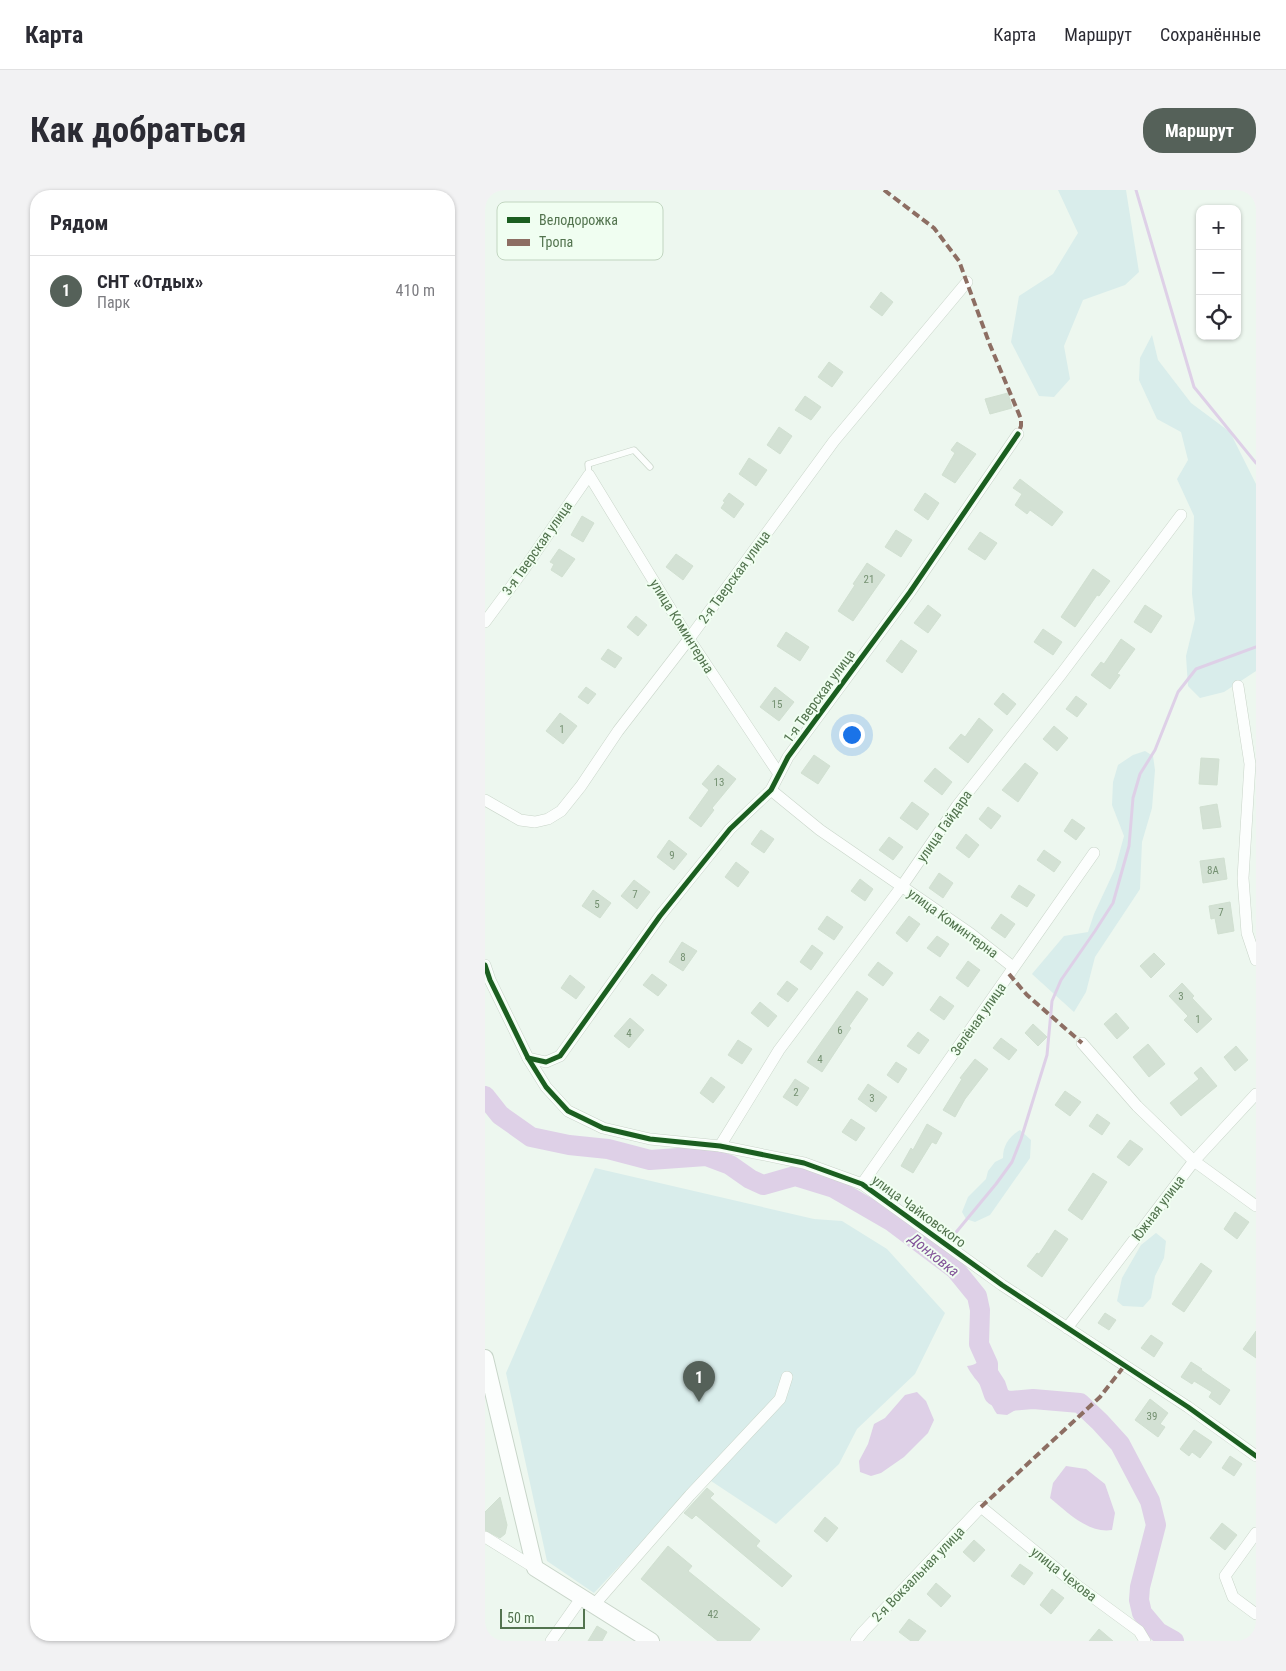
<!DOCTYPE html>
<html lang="ru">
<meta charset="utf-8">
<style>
body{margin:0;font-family:"Roboto Condensed",sans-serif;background:#f2f2f3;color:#2b2b33}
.controls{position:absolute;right:15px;top:15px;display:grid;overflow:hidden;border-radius:10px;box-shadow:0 1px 4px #0004}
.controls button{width:45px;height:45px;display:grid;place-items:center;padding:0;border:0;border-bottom:1px solid #e1e1e2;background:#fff;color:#2b2b33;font:25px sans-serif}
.scale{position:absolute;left:15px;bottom:12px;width:85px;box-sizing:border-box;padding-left:5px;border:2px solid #53744f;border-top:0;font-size:14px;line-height:18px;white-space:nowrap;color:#53744f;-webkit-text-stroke:4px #f0fef1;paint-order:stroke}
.you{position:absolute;left:366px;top:544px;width:18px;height:18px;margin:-12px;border:4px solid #fff;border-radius:50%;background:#1a73e8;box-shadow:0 0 0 8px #1a73e833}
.badge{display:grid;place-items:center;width:32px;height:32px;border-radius:50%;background:#556159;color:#fff;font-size:16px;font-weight:700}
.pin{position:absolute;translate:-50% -41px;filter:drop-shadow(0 1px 2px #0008)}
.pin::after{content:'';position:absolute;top:26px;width:18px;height:15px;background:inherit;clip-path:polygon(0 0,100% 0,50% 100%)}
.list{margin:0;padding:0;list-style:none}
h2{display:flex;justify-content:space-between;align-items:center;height:65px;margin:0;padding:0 20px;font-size:21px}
h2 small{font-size:16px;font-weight:400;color:#7c7c81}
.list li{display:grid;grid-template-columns:32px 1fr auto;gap:15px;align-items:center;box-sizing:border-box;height:70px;padding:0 20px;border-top:1px solid #e1e1e2}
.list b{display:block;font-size:19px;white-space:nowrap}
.list p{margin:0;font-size:16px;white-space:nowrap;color:#7c7c81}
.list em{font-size:16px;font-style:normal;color:#7c7c81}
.icon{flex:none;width:28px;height:28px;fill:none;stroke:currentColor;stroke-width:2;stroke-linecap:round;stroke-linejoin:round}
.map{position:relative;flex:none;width:771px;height:1451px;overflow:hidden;border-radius:20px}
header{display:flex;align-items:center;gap:30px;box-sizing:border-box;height:70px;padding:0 25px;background:#fff;border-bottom:1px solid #e1e1e2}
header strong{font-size:24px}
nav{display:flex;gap:28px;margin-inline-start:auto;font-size:18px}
.intro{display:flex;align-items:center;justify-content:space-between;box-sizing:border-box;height:120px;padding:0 30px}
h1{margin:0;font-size:35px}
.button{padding:12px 22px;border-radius:20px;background:#556159;color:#fff;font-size:18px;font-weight:700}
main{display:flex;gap:30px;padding:0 30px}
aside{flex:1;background:#fff;border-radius:20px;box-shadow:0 1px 4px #0004}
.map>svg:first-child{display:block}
</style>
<header>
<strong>Карта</strong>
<nav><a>Карта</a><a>Маршрут</a><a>Сохранённые</a></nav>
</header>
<div class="intro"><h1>Как добраться</h1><a class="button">Маршрут</a></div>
<main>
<aside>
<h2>Рядом<small></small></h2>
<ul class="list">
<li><span class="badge">1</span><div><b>СНТ «Отдых»</b><p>Парк</p></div><em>410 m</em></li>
</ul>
</aside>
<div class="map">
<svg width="771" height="1451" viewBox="0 0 771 1451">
<rect width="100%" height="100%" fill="#edf7ef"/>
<!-- green -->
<g fill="#d9edeb">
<polygon points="573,0 641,0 654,82 640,95 598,110 579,156 585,189 569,207 554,206 526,152 534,106 568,84 593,43"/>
<polygon points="667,145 673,170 706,213 745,242 771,294 771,481 739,502 715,508 703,496 701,466 710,429 707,404 709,326 692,289 703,270 696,242 672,229 654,190 655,168"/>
<polygon points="660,561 668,566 670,580 667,618 657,652 655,699 610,767 601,802 589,822 547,784 579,746 603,742 609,724 630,679 639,646 627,615 628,592 633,575 648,565"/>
<path d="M535,940l11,10 -1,18 -40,57 -15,7 -9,-3 -4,-7 6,-15 18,-18 2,-8 7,-9 8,-4c0,-13 6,-21 17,-28z"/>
<polygon points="110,978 329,1029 357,1031 402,1059 460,1123 430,1184 372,1239 354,1274 291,1334 217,1285 198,1308 109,1403 62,1371 21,1183"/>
<polygon points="671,1043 681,1051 679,1068 670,1086 666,1108 658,1117 638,1116 632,1111 637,1088 656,1055"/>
</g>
<!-- water -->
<g fill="#ded0e7">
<path d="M498,1163l6,3 16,25 3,9 4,4 11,4 2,2 -6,8 -12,7 -10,-1c-6,-8 -8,-17 -14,-25 -5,-8 -12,-14 -16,-23 10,-1 12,-4 16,-13z"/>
<polygon points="432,1202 441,1211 449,1230 443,1243 419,1267 396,1283 386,1286 375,1282 374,1271 383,1254 389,1234 400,1228 420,1205"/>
<path d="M581,1276l20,3 19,15 10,29 -3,17c-23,4 -45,-18 -62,-32l3,-15z"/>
</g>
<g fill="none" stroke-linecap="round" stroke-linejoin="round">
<!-- stream -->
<g stroke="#ded0e7" stroke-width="3">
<polyline points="651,0 709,197 771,273"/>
<polyline points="463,1052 511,994 527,972 536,949 562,865 567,811 576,790 610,741 628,713 644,656 648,608 655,584 670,560 693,502 711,479 771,457"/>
<polyline points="461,1058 460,1063 470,1079"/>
</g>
<!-- river -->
<polyline stroke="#ded0e7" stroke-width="20" points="0,906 15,925 46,947 84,955 123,959 165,970 221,966 245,975 265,989 278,995 310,986 349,998 406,1031 470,1079 492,1106 495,1120 494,1154 503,1174 503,1188 509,1205 516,1209 525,1211 548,1209 595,1213 615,1232 635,1254 665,1311 671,1335 655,1397 654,1410 657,1423 673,1442 689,1451"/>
</g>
<!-- building -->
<g fill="#d3e1d4" stroke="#d1e0d1">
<polygon points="396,102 408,112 397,126 385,117"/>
<polygon points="344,172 358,182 347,197 333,187"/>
<polygon points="523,203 527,218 505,224 500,209"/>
<polygon points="320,206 336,217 326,230 310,220"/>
<polygon points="294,237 307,246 295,264 282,255"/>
<polygon points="472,252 491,264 470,293 457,285 470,263 466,260"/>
<polygon points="264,268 282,280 271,296 254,284"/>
<polygon points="535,289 578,322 567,336 545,320 542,324 530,315 537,304 528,298"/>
<polygon points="244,303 259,314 249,328 236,318 240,312 238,311"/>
<polygon points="440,303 454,313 443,330 429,320"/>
<polygon points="97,326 109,333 98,352 86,345"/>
<polygon points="411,340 427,350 416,367 400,357"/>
<polygon points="495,342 512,353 500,370 483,359"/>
<polygon points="74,359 90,369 77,387 66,380 69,374 65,372"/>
<polygon points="191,364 208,376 198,390 181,377"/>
<polygon points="382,373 400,385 368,431 353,421 370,395 368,394"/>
<polygon points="608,379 625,391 614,406 612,405 590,437 576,427"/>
<polygon points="443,415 456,425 443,443 429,433"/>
<polygon points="660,415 677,426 666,443 649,432"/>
<polygon points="151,426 162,435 153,446 142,437"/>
<polygon points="558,439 577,452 568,465 549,452"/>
<polygon points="301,442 324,457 315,471 292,456"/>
<polygon points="636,449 650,459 632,484 635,485 625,499 606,485 616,472 619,474"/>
<polygon points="416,450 432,461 417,483 401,471"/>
<polygon points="123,459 137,468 130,478 116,469"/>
<polygon points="101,497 111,504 103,514 93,507"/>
<polygon points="290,497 309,512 294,531 275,517"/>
<polygon points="518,503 531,514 522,525 509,514"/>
<polygon points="591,506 602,514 592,527 581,519"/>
<polygon points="75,523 92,536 78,554 61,541"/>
<polygon points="494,528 508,540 483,573 464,558 476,544 480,547"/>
<polygon points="569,536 583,548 572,561 558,549"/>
<polygon points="329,565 345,576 333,594 316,583"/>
<polygon points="716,568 734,569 732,595 714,594"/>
<polygon points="540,573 553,583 533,612 517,600"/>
<polygon points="233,575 251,589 227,618 229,620 216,637 204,628 224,600 217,594"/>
<polygon points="450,578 467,592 457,605 439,591"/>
<polygon points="427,612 444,624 432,640 415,628"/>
<polygon points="732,614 736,637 718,639 715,617"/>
<polygon points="503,617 516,626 506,639 494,629"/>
<polygon points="587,629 600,638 591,650 579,641"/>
<polygon points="276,640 289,649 279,663 266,654"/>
<polygon points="481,644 494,655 484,668 471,658"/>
<polygon points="404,647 418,657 408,670 394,660"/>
<polygon points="184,650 202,664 189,680 172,667"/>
<polygon points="559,660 576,672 569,682 552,670"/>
<polygon points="739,668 742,689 718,693 715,671"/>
<polygon points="251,672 264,682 253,697 240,687"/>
<polygon points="454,683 468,693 458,708 444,698"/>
<polygon points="375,689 388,699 380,711 366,701"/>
<polygon points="149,690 165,702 152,719 136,706"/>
<polygon points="534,695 550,705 542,717 526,707"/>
<polygon points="108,700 126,713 115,728 97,716"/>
<polygon points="745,712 749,741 733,744 730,728 726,729 724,716"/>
<polygon points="516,724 530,734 520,748 506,738"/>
<polygon points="342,726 358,737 349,750 333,739"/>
<polygon points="424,726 435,734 422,752 411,743"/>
<polygon points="452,746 464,754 455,767 442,758"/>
<polygon points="197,752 212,761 198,781 184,772"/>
<polygon points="327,755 338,763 326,780 315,772"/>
<polygon points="669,763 680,774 666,788 655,776"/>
<polygon points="483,771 495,780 483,797 471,788"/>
<polygon points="393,772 408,783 398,796 383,785"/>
<polygon points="167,784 182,795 173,806 158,795"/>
<polygon points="85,785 100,797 91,809 76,798"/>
<polygon points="302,791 313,799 303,812 292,804"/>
<polygon points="697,793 709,806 707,808 727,829 712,843 699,830 703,826 684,806"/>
<polygon points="372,801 383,809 364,836 366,838 337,882 322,872"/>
<polygon points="455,806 469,816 459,830 445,820"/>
<polygon points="275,812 292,826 283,837 266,823"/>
<polygon points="631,823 644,838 632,849 619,834"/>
<polygon points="145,828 159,840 144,858 129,846"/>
<polygon points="548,834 562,847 553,856 540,843"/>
<polygon points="433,842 444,850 434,864 422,856"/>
<polygon points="516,848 532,860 524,870 508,858"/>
<polygon points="253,850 267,859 257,874 243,865"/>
<polygon points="663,854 680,874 664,887 648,867"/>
<polygon points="751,856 763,870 750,881 739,867"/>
<polygon points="490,869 503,879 480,909 470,927 458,920 477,889 475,888"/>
<polygon points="411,872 422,879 413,893 402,885"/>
<polygon points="716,877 732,896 696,926 685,913 714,889 709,883"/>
<polygon points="226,887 240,897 228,913 215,903"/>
<polygon points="310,889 324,898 312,916 298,907"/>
<polygon points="383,894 402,907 391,922 373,909"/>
<polygon points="580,901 596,912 585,926 570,915"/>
<polygon points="612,924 625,933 617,945 604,936"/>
<polygon points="366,929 380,938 371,951 357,942"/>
<polygon points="442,934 457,943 451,954 447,952 428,983 416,976 426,958 428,960"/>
<polygon points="645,950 658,959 644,976 632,967"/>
<polygon points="608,983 622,992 597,1030 583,1020"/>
<polygon points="750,1022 764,1032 752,1049 739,1039"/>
<polygon points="570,1040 583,1049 557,1087 542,1076 552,1063 554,1064"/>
<polygon points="716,1073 727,1081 699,1122 687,1114"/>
<polygon points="620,1123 631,1130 624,1140 613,1133"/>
<polygon points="771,1141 771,1168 758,1159"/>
<polygon points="666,1145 678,1153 669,1167 656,1158"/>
<polygon points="706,1172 717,1179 716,1180 745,1200 735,1215 724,1207 727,1202 709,1191 707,1194 696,1187"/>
<polygon points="665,1209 683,1223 675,1234 680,1237 673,1247 650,1230"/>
<polygon points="709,1240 727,1252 715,1268 707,1262 704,1266 695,1259"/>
<polygon points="745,1266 757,1274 749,1286 737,1278"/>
<polygon points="222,1298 229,1304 225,1308 275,1351 271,1356 307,1386 297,1397 211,1325 207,1329 199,1323"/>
<polygon points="15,1307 22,1335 20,1344 15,1348 0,1340 0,1322"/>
<polygon points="340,1327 353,1338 342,1352 329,1341"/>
<polygon points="737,1333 752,1345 740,1360 725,1348"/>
<polygon points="489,1350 500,1360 489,1372 478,1362"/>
<polygon points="183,1356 207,1376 203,1381 275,1439 265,1451 233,1451 156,1389"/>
<polygon points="535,1374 548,1383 539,1395 526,1386"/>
<polygon points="451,1393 466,1406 456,1417 442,1404"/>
<polygon points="567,1399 579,1408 566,1424 555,1415"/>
<polygon points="424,1429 441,1441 433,1451 426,1451 414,1442"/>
<polygon points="112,1436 122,1442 117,1451 103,1451"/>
<polygon points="614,1439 628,1451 604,1451"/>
</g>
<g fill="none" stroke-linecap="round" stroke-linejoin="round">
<defs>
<polyline id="lane" points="104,285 103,274 149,260 165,277"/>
<g id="street">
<polyline points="0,432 37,382 104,285 204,449 294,584"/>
<polyline points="753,496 765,574 758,688 762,743 771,770"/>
<polyline points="286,600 335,640 486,744 528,777"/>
<polyline points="0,610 35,630 50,632 63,629 76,621 96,596 133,541 204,449 349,251 482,92"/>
<polyline points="0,775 5,790 43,868 61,897 83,921 118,938 165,949 235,956 319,973 377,994 517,1095 703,1217 771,1266"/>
<polyline points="597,853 652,916 709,971 771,1016"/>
<polyline points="43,868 61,872 75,866 175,726 245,639 286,600 303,567 425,402 533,244"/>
<polyline points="235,956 294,860 417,696 472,616 577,483 696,325"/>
<polyline points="377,994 609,663"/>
<polyline points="582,1138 709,971 771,904"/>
<polyline points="771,1343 740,1386 748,1407 771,1424"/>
<polyline points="0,1347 50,1378"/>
<polyline points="109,1415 205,1305 295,1209 302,1187"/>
<polyline points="66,1451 97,1407"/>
<polyline points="371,1451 378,1442 496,1317 590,1394 654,1441 660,1451"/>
</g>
<polyline id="secondary" points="0,1168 50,1378 166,1451"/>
</defs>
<!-- lane casing -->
<use href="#lane" stroke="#c9d5c9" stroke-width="7"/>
<!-- street casing -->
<use href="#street" stroke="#c9d5c9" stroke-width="12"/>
<!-- secondary casing -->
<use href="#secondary" stroke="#c8d5c9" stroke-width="18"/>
<!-- lane -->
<use href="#lane" stroke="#fcfefd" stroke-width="5.5"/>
<!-- street -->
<use href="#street" stroke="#fcfefd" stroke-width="11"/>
<!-- secondary -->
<use href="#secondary" stroke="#fcfefd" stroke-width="16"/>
<!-- quiet -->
<g stroke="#8d6e63" stroke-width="4" stroke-dasharray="8 4" stroke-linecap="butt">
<polyline points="399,0 449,38 474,71 505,155 536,229 536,236 533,244"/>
<polyline points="524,784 542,805 597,853"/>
<polyline points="496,1317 615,1207 640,1175"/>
</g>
<defs>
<g id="cycleway">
<polyline points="0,775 5,790 43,868 61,897 83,921 118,938 165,949 235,956 319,973 377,994 517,1095 703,1217 771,1266"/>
<polyline points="43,868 61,872 75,866 175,726 245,639 286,600 303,567 425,402 533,244"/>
</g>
</defs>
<!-- cycleway casing -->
<use href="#cycleway" stroke="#f0fef1" stroke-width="8"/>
<!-- cycleway -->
<use href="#cycleway" stroke="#1b5e20" stroke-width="5"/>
</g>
<g text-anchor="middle" stroke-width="4" stroke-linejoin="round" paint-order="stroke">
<!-- number labels -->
<g font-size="11" fill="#759172">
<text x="384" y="393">21</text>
<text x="292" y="518">15</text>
<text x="77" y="543">1</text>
<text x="234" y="596">13</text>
<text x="187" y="669">9</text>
<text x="728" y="684">8А</text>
<text x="150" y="708">7</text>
<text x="112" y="718">5</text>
<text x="736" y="726">7</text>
<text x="198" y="771">8</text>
<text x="696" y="810">3</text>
<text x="713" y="833">1</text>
<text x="355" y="844">6</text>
<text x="144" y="847">4</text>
<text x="335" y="873">4</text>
<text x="311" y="906">2</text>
<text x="387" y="912">3</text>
<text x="667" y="1230">39</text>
<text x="228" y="1428">42</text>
</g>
<!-- street labels -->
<g font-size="14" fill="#53744f" stroke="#f0fef1">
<text transform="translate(52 358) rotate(-55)" y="5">3-я Тверская улица</text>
<text transform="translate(249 387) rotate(-54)" y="5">2-я Тверская улица</text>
<text transform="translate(197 436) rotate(58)" y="5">улица Коминтерна</text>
<text transform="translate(334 506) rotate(-54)" y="5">1-я Тверская улица</text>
<text transform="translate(459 636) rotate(-55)" y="5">улица Гайдара</text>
<text transform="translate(468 733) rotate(36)" y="5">улица Коминтерна</text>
<text transform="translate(493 829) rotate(-55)" y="5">Зелёная улица</text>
<text transform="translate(673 1018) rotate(-53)" y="5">Южная улица</text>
<text transform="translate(434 1021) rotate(36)" y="5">улица Чайковского</text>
<text transform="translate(433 1384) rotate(-46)" y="5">2-я Вокзальная улица</text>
<text transform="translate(579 1384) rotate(38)" y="5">улица Чехова</text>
</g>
<!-- water labels -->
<g font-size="15" font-style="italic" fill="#835499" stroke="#f0fef1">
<text transform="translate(449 1065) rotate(39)" y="5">Донховка</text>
</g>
</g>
<!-- legend -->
<rect x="12" y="12" width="166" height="58" rx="8" fill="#f0fef1" stroke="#c1d5c0" stroke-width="1"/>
<rect x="22" y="27" width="23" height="6" fill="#1b5e20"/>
<rect x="22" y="49" width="23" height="7" fill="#8d6e63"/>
<g font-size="14" fill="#53744f">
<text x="54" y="35">Велодорожка</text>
<text x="54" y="57">Тропа</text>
</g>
</svg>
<div class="controls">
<button>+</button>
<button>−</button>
<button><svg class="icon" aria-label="locate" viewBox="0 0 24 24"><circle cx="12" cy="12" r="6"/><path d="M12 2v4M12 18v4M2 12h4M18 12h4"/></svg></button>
</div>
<div class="scale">50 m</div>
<div class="you"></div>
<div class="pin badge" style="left:214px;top:1212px">1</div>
</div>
</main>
